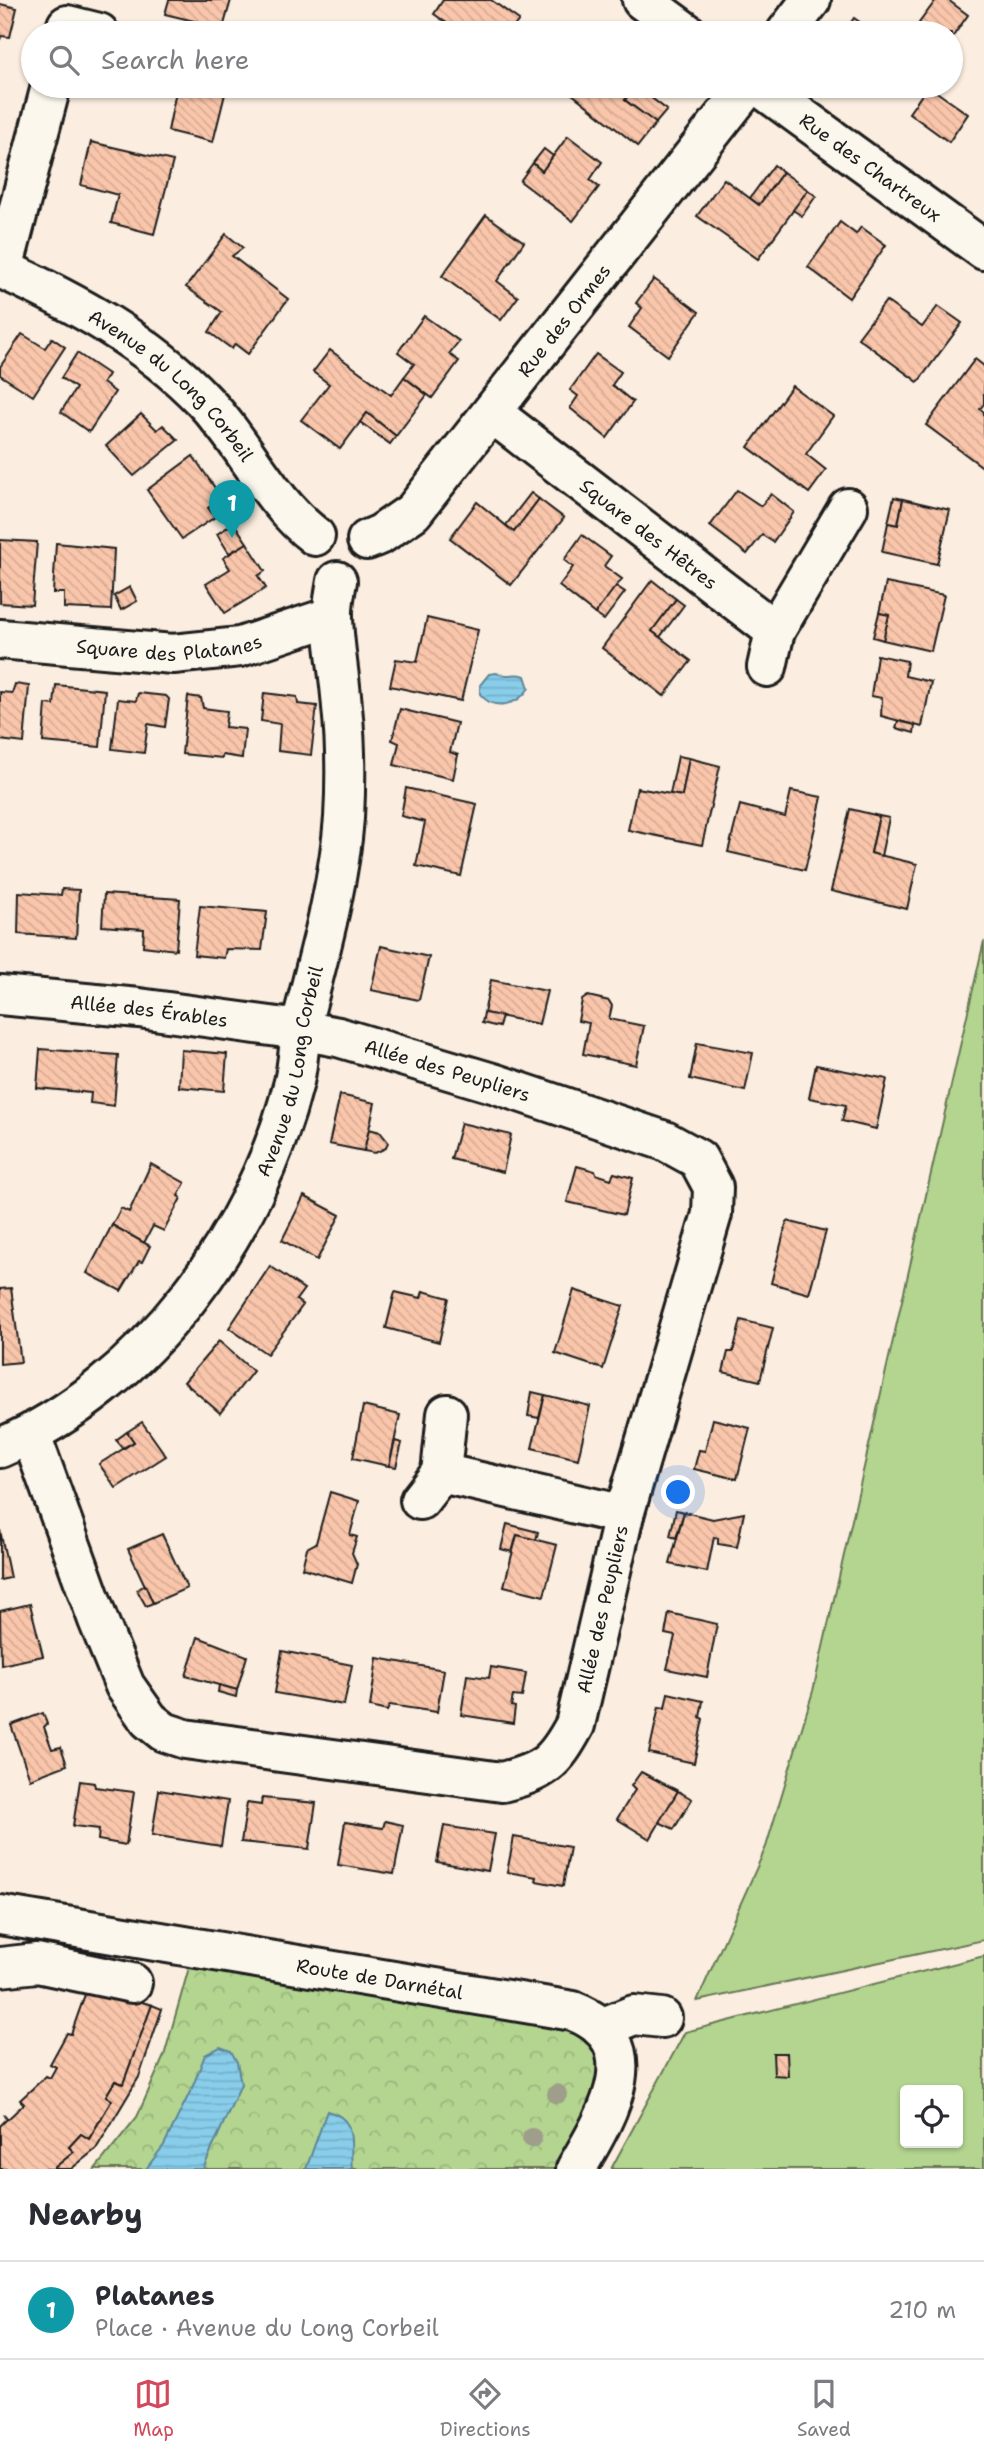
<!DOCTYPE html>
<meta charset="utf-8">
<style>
body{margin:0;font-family:"Shantell Sans",sans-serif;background:#f7f7f7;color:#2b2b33}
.controls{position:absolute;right:21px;bottom:21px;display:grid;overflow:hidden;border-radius:7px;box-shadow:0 2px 5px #0004}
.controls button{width:63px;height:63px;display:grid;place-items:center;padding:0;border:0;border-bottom:2px solid #e1e1e2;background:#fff;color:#2b2b33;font:35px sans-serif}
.you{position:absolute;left:679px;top:1493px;width:24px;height:24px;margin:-18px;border:5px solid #fff;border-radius:50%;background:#1a73e8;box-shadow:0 0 0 10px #1a73e833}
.badge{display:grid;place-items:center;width:46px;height:46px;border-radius:50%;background:#d1495b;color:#fff;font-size:23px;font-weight:700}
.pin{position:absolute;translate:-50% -58px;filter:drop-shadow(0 2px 4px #0008)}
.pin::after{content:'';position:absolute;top:37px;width:24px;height:21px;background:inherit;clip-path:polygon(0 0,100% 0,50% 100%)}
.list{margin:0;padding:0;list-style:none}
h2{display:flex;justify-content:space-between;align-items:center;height:91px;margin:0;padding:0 28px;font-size:30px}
h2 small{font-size:23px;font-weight:400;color:#7c7c81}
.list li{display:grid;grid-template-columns:46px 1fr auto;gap:21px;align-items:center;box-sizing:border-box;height:98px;padding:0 28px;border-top:2px solid #e1e1e2}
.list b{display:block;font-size:26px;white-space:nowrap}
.list p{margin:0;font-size:23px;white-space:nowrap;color:#7c7c81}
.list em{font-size:23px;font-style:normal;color:#7c7c81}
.icon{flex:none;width:38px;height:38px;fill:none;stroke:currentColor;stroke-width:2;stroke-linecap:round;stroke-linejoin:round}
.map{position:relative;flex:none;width:984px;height:2169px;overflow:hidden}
.search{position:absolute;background:#fff;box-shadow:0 2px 5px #0004;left:21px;right:21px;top:21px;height:77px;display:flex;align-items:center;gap:18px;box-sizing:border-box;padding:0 24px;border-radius:38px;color:#7c7c81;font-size:26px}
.sheet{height:189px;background:#fff}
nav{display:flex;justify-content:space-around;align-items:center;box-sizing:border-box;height:98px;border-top:2px solid #e1e1e2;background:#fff;font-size:19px;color:#7c7c81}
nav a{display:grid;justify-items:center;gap:4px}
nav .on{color:#d1495b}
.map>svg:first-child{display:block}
</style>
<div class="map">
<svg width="984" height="2169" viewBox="0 0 984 2169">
<defs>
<pattern id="forest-crowns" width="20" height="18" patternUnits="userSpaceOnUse" patternTransform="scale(1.75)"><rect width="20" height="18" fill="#b3d590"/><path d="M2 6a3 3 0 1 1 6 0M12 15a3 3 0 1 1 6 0" fill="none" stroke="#99b67c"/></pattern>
<pattern id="water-rules" width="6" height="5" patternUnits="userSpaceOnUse" patternTransform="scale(1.75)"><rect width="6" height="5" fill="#88cdea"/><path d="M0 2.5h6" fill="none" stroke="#75afc8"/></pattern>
<pattern id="building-back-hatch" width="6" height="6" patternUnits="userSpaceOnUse" patternTransform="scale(1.75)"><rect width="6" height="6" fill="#fac6ab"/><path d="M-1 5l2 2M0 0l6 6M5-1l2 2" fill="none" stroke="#d6aa93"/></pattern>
</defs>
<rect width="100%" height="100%" fill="#fbeddf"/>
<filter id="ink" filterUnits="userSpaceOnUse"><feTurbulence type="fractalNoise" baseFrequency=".0143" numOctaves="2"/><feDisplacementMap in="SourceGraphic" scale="14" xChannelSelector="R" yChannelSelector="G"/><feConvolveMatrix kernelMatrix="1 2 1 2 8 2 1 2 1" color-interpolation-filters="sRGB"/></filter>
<g filter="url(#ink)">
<!-- green -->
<g fill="#b3d590" stroke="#687856" stroke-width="2" fill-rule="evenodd">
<polygon points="984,941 984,1940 697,2001 766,1847 813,1691"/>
<path d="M984,1956v213h-373l74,-137zM905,2090h53v53h-53z"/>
</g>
<!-- forest -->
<polygon fill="url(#forest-crowns)" stroke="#687856" stroke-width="2" points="190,1964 564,2025 590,2037 598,2053 602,2085 560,2169 95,2169 137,2117 164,2056"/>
<!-- water -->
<g fill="url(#water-rules)" stroke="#5d8698" stroke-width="2">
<path d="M496,673c12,5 18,-1 29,3l4,12c-11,17 -35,24 -49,6v-9l9,-11z"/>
<polygon points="220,2047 231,2051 237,2062 241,2084 203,2169 146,2169 164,2145 192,2088 205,2055"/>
<path d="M327,2111c32,8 22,31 25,58h-46z"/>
</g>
<!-- building -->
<g fill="url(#building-back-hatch)" stroke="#1c1c1c" stroke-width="2">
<polygon points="169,0 231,0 223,28 165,14"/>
<polygon points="443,0 491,0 519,20 509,33 461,33 434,14"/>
<polygon points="936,0 948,0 968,15 951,39 951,33 933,33 919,23"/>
<polygon points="0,4 17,8 10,37 1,36 0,40"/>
<polygon points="854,18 875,33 844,33"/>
<polygon points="177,86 227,86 213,142 168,131"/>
<polygon points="576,86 636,86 625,100 656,123 638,146 571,93"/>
<polygon points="636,86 667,110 656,123 625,100"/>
<polygon points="928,86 968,114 949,142 909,113"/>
<polygon points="568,136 602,162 590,180 599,187 573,221 520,181 533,163 542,171"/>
<polygon points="91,142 173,161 154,234 111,223 118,195 81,185"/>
<polygon points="544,149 553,156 542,171 533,163"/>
<polygon points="774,165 783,172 759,205 750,198"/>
<polygon points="783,172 808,190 758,259 697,216 724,179 759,205"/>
<polygon points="808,190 816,196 802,216 793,210"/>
<polygon points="486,215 524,242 497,281 518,297 501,320 442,276"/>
<polygon points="840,222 856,234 861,227 886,245 849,298 808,267"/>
<polygon points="226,234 243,248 232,256 288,299 248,354 235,344 232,349 209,332 222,312 186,287"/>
<polygon points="654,279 699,312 668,356 629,327 642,308 636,303"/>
<polygon points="886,301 922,327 938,306 962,323 918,382 858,338"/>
<polygon points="424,316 459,341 449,354 459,361 432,398 404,377 414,364 398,352"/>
<polygon points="22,334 45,348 52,338 65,347 33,396 0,375 0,367"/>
<polygon points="330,350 391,395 404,377 427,395 396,436 367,413 340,449 301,420 329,384 313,372"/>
<polygon points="77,353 108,374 103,383 115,392 89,432 61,412 76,388 61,378"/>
<polygon points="596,354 621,372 612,385 633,402 607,438 570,408 578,396 570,390"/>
<polygon points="975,359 984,366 984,404 980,409 984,412 984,468 926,425"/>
<polygon points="792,386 833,416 806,454 826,470 809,493 748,447"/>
<polygon points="367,413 396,436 390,444 360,422"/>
<polygon points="141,414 157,430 163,425 178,440 134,476 106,446"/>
<polygon points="193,456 222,498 208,508 215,517 182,539 147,490"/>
<polygon points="737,490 761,506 771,494 794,512 773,542 762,535 747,554 710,526"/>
<polygon points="531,493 539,499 514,532 506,525"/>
<polygon points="894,497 903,499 898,525 888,523"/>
<polygon points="539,499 564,518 511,585 450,538 477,502 514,532"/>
<polygon points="903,499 950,510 937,564 882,552 888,523 898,525"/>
<polygon points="234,523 247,543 229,553 217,534"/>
<polygon points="582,535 611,556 604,566 622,579 595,614 559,586 573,567 564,560"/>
<polygon points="0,540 37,542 32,605 0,603"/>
<polygon points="56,543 114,549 111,610 64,608 64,593 53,593"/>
<polygon points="247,543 265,571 258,576 266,588 225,613 206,584 230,569 223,558"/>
<polygon points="652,580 676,599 652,631 691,661 664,696 602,648"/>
<polygon points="886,583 944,595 931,651 883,640 889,615 879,613"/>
<polygon points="616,586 625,592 604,620 595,614"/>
<polygon points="130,587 137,601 121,610 114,596"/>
<polygon points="676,599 684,605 660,637 652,631"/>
<polygon points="879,613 889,615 883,640 873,637"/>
<polygon points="427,618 478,630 461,701 390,686 396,659 417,662"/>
<polygon points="877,655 907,661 905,676 931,682 922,727 881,716 882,698 871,696"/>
<polygon points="15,684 29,686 24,743 0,740 0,692 12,693"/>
<polygon points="56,685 105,690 100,747 43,742 46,704 54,705"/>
<polygon points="138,693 166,696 169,699 165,727 148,724 144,753 112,749 118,699 136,701"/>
<polygon points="264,693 297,697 298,704 317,706 311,755 278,751 280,724 261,721"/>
<polygon points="188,696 201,698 203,708 227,711 225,727 245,729 242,758 222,755 222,758 182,754"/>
<polygon points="400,709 457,723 450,752 458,755 453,779 394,765 399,743 392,740"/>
<polygon points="898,721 915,725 914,733 896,728"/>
<polygon points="678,756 689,758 682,796 670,794"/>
<polygon points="689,758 720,766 702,845 628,830 637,788 682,796"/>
<polygon points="406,788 477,804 461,876 416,866 425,822 401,816"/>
<polygon points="791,791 822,797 805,870 728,852 740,805 785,817"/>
<polygon points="850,809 879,816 871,853 917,864 907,909 831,891"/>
<polygon points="879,816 889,818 881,856 871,853"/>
<polygon points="62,889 79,890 76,938 18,934 19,892 61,895"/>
<polygon points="104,894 180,899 176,950 143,946 144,929 102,926"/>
<polygon points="200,906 267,912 262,950 226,949 224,958 194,955"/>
<polygon points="381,946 429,957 419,1000 371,990"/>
<polygon points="491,980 547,991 539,1024 484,1013"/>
<polygon points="588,996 609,1001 612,1006 609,1019 644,1026 636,1065 583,1054 589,1023 578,1021 582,1000"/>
<polygon points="484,1013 502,1016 499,1027 482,1023"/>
<polygon points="697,1043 753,1053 745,1091 690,1079"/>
<polygon points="40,1049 118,1055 114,1106 90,1103 91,1093 37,1088"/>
<polygon points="181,1050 227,1054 224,1091 179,1087"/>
<polygon points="816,1065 887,1079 876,1129 842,1121 846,1105 809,1098"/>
<polygon points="340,1095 375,1103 364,1151 329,1144"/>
<polygon points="461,1123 511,1135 503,1172 451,1159"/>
<polygon points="369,1129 380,1132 388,1142 386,1148 375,1153 364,1151"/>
<polygon points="151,1164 185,1183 178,1196 181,1198 164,1231 153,1226 144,1243 112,1225 121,1208 129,1212"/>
<polygon points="577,1166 595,1171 596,1174 611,1179 614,1173 633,1178 624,1215 567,1202"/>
<polygon points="304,1196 340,1215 317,1260 282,1240"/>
<polygon points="787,1221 826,1231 809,1294 771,1283"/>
<polygon points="112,1225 150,1246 142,1262 139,1261 121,1291 87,1273"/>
<polygon points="270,1266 304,1289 296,1300 303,1305 267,1354 229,1328"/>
<polygon points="11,1288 21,1362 0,1364 0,1289"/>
<polygon points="574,1290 623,1306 603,1369 555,1353"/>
<polygon points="423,1291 449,1298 439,1342 386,1328 395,1292 421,1298"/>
<polygon points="741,1320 773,1328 760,1381 723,1372 728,1352 733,1352"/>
<polygon points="219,1341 253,1371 220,1413 184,1382"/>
<polygon points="532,1392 545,1395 539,1418 528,1416"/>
<polygon points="545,1395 590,1406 578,1459 532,1448"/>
<polygon points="363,1406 400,1415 389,1466 353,1458"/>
<polygon points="713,1419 750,1428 737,1479 694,1469 699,1450 705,1451"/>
<polygon points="142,1422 166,1456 116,1488 99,1464 134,1442 127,1432"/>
<polygon points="127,1432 134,1442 123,1448 116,1440"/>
<polygon points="395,1441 402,1443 396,1467 389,1466"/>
<polygon points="330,1492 359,1501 350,1535 357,1537 352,1553 357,1564 352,1583 302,1568 307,1548 316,1543"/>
<polygon points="676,1510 684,1512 676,1538 670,1536"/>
<polygon points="684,1512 713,1519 744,1513 737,1547 718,1544 718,1538 714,1537 707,1572 670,1564"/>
<polygon points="507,1524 538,1532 536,1540 517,1535 512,1552 501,1549"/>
<polygon points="0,1530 10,1578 0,1580"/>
<polygon points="162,1534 187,1588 153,1603 128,1549"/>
<polygon points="517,1535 557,1545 544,1596 504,1586"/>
<polygon points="145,1585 153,1603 146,1606 137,1590"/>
<polygon points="30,1604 43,1656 1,1665 0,1611"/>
<polygon points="669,1613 717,1624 707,1677 667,1669 675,1636 665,1634"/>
<polygon points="198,1637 247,1656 237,1690 186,1676"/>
<polygon points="282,1651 352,1665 344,1705 275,1693"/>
<polygon points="377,1658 444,1670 437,1712 390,1705 387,1711 370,1707"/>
<polygon points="491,1667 526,1673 522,1697 513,1696 511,1706 515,1707 513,1723 461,1715 467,1675 489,1678"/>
<polygon points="219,1685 237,1690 236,1697 218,1692"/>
<polygon points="668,1693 703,1701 700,1717 703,1719 694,1763 649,1753 659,1707 665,1708"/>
<polygon points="43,1713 47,1724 44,1727 52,1749 61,1747 67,1765 30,1779 11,1725"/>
<polygon points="641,1772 678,1791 650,1839 617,1819 635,1790 631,1786"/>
<polygon points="80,1781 94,1783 95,1787 134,1792 126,1845 98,1840 99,1829 73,1826"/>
<polygon points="159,1790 228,1801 221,1846 152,1835"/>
<polygon points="678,1791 692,1799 674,1829 659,1822"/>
<polygon points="262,1798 316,1803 309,1849 241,1842 247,1803 261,1805"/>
<polygon points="385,1821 403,1825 394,1874 338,1865 345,1822 383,1828"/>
<polygon points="444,1826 495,1834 488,1871 437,1862"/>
<polygon points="514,1837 570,1847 563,1886 536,1881 537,1877 507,1872"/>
<polygon points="88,1986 152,2005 123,2084 115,2081 106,2096 112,2100 89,2139 81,2134 69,2147 74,2152 53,2169 0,2169 0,2126 7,2119 4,2114 8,2119 24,2104 20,2100 46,2076 50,2078 56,2067 50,2064 67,2033 71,2034"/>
<polygon points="152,2005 162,2009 139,2077 96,2149 71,2169 53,2169 74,2152 69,2147 81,2134 89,2139 112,2100 106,2096 115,2081 123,2084"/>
<polygon points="773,2053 787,2053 788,2076 774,2075"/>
</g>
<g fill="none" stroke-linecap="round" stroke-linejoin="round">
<defs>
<g id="minor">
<polyline points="642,0 687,33"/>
<polyline points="65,33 67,25 99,33"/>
<polyline points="786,33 811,0"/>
<path id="s1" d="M759,86l225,164"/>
<path id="s2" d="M0,268c74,34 147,73 204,133 40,41 65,100 111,135"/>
<polyline points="3,269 51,86"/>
<path id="s3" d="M492,413l283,218 -8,36"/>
<path id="s4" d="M367,540l14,-6 32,-22 335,-426"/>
<polyline points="775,631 848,508"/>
<path id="s5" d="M0,639l173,15 67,-7 93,-31"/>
<path id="s6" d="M0,995l139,13 161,22 38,7 158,47 169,57 33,18 15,28 -1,27 -88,301 -49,210c-21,39 -31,46 -73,57l-317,-43 -21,-7 -15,-12 -24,-34 -27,-66 -67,-185"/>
<path id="s7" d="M0,1448c146,-63 256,-213 294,-366 5,-22 5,-45 10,-68 16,-63 35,-130 40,-196 2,-37 2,-74 -2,-111 -2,-30 -8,-60 -9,-89 -1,-12 2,-25 4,-37"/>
<polyline points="441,1473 447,1414"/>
<polyline points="420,1500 441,1473 624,1515"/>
<path id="s8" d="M0,1915l573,96c81,31 32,108 3,158"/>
<polyline points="0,1967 37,1963 132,1983"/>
<polyline points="601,2028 634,2015 662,2018"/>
</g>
</defs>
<!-- minor casing -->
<use href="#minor" stroke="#1c1c1c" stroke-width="44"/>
<!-- minor -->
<use href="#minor" stroke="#fbf7ec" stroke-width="38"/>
</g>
<!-- trees -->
<g fill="#9e9e8a">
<circle cx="557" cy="2094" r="10"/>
<circle cx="532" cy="2138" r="10"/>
</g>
</g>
<g text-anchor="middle" stroke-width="5" stroke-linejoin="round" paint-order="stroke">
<!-- street labels -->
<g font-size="19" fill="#1c1c1c" stroke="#fbf7ec">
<text dy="7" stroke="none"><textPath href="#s1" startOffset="138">Rue des Chartreux</textPath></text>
<text dy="7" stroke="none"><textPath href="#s4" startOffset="298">Rue des Ormes</textPath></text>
<text dy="7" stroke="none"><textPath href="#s2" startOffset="210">Avenue du Long Corbeil</textPath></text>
<text dy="7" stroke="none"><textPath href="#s3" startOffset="198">Square des Hêtres</textPath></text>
<text dy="7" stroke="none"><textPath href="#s5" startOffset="170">Square des Platanes</textPath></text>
<text dy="7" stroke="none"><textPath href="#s6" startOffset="150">Allée des Érables</textPath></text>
<text dy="7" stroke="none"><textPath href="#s7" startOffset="495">Avenue du Long Corbeil</textPath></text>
<text dy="7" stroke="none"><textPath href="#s6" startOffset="455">Allée des Peupliers</textPath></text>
<text transform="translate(602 1609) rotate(-77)" y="7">Allée des Peupliers</text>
<text dy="7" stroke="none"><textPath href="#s8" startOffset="385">Route de Darnétal</textPath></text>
</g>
</g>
</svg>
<div class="controls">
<button><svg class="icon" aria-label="locate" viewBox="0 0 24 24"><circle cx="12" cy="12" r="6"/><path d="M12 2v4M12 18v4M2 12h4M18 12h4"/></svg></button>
</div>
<div class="you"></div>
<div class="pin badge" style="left:232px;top:538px;background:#0f9aa8">1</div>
<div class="search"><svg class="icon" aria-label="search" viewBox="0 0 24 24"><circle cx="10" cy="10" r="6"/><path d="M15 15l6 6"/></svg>Search here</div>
</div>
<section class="sheet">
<h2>Nearby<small></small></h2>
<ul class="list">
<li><span class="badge" style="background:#0f9aa8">1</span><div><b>Platanes</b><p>Place · Avenue du Long Corbeil</p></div><em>210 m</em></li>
</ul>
</section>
<nav>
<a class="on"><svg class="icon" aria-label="map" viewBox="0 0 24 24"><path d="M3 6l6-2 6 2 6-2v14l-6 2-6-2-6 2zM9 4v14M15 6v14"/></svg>Map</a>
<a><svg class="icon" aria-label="directions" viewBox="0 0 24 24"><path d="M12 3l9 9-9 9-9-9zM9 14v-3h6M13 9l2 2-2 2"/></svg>Directions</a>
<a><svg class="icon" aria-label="saved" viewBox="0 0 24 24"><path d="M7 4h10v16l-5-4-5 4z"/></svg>Saved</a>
</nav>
